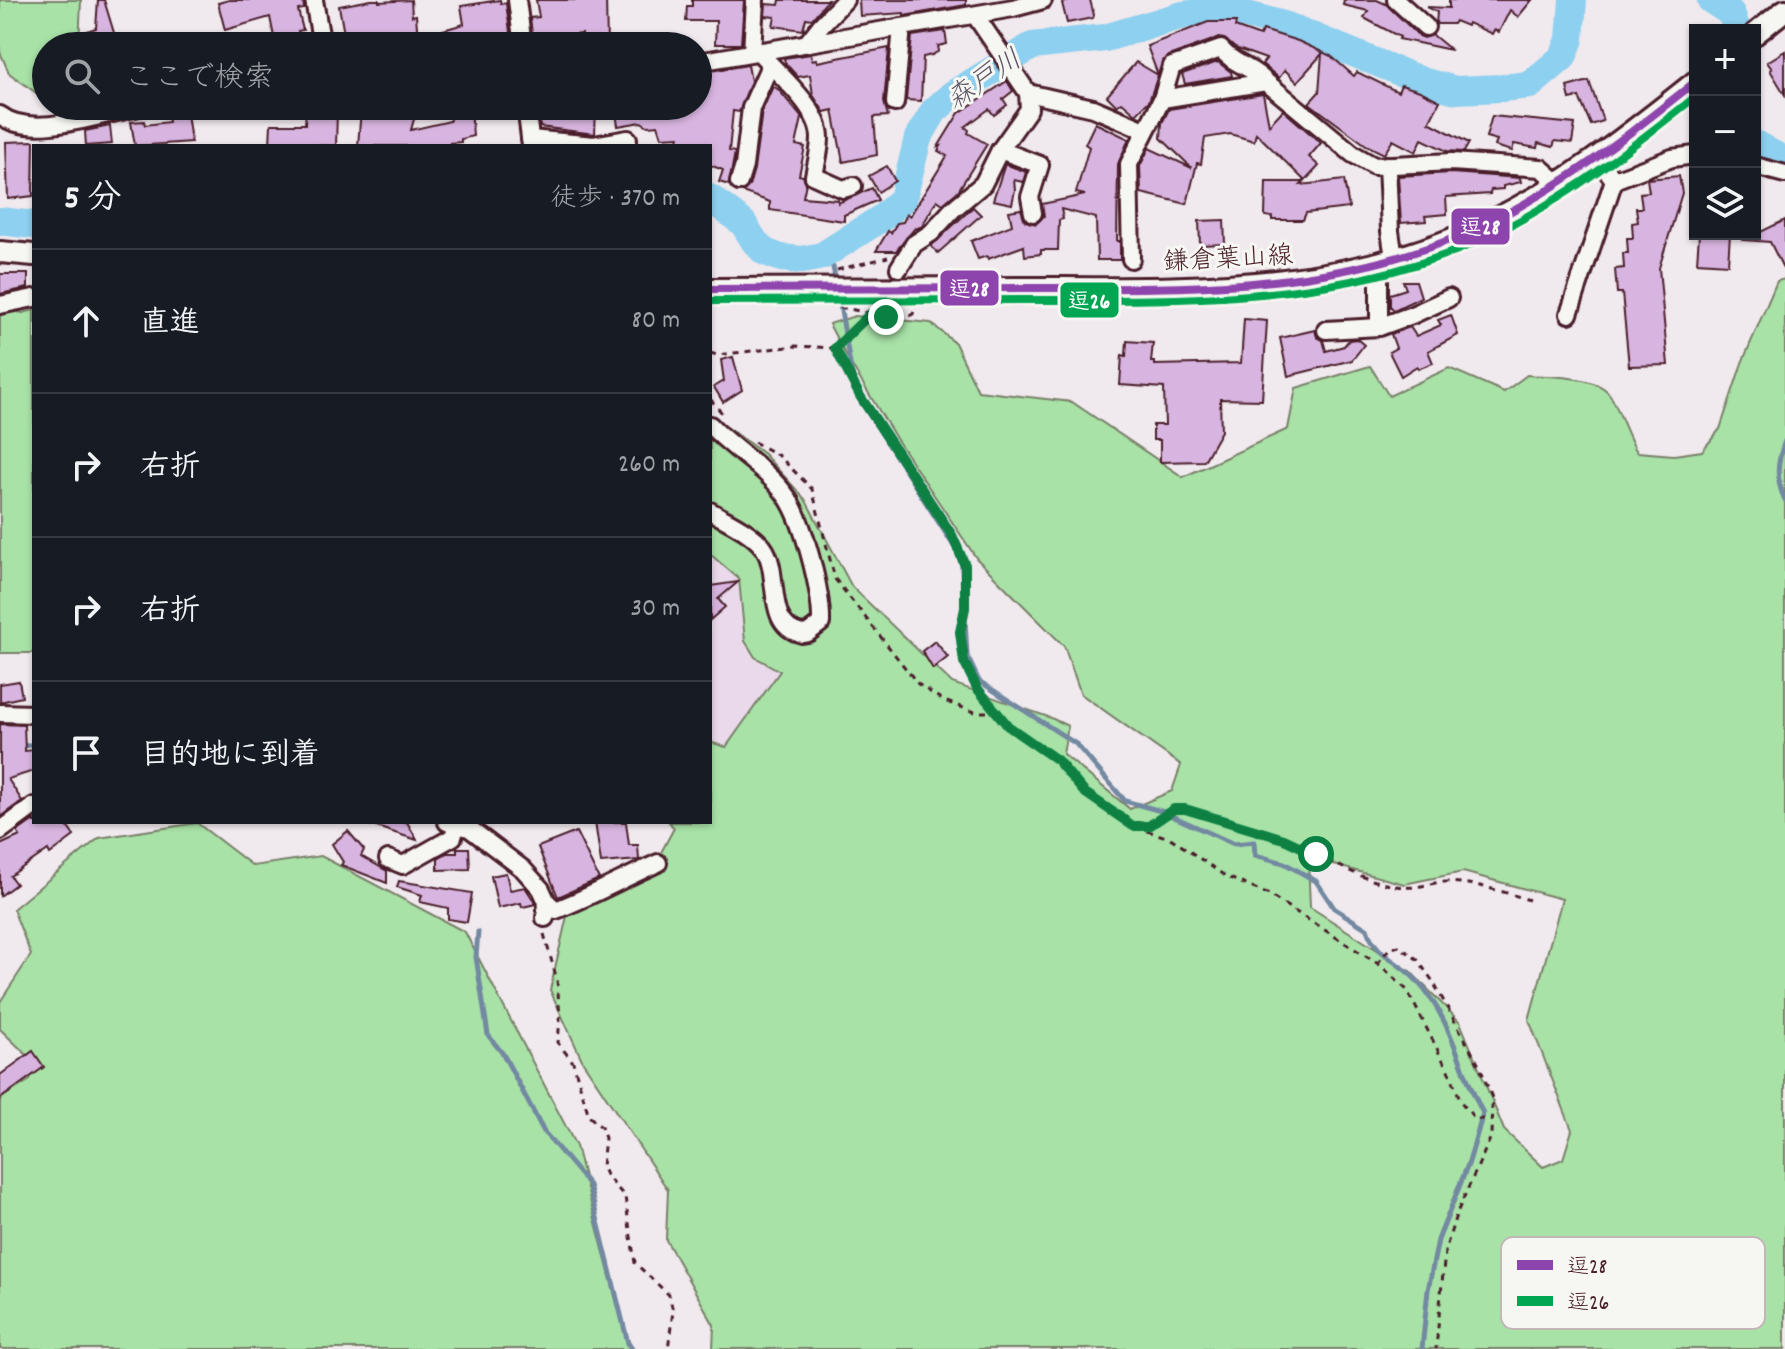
<!DOCTYPE html>
<html lang="ja">
<meta charset="utf-8">
<style>
body{margin:0;font-family:Dekko,"Klee One",sans-serif;background:#20242c;color:#f1f3f6}
.controls{position:absolute;right:24px;top:24px;display:grid;overflow:hidden;border-radius:0px;box-shadow:0 2px 6px #0004}
.controls button{width:72px;height:72px;display:grid;place-items:center;padding:0;border:0;border-bottom:2px solid #363941;background:#171b24;color:#f1f3f6;font:40px sans-serif}
.stop{position:absolute;width:24px;height:24px;margin:-18px;border:6px solid #0b8043;border-radius:50%;background:#fff}
.stop.end{background:#0b8043;border-color:#fff;box-shadow:0 2px 8px #0008}
.list{margin:0;padding:0;list-style:none}
h2{display:flex;justify-content:space-between;align-items:center;height:104px;margin:0;padding:0 32px;font-size:34px}
h2 small{font-size:26px;font-weight:400;color:#9ea1a6}
.list li{display:grid;grid-template-columns:52px 1fr auto;gap:24px;align-items:center;box-sizing:border-box;height:144px;padding:0 32px;border-top:2px solid #363941}
.list b{display:block;font-size:30px;white-space:nowrap}
.list em{font-size:26px;font-style:normal;color:#9ea1a6}
.icon{flex:none;width:44px;height:44px;fill:none;stroke:currentColor;stroke-width:2;stroke-linecap:round;stroke-linejoin:round}
.map{position:relative;flex:none;width:1785px;height:1349px;overflow:hidden}
.search{position:absolute;background:#171b24;box-shadow:0 2px 6px #0004;left:32px;top:32px;width:680px;height:88px;display:flex;align-items:center;gap:20px;box-sizing:border-box;padding:0 28px;border-radius:44px;color:#9ea1a6;font-size:30px}
.panel{position:absolute;background:#171b24;box-shadow:0 2px 6px #0004;left:32px;top:144px;width:680px;height:680px;border-radius:0px}
.map>svg:first-child{display:block}
</style>
<div class="map">
<svg width="1785" height="1349" viewBox="0 0 1785 1349">
<rect width="100%" height="100%" fill="#f0e9ee"/>
<filter id="ink" filterUnits="userSpaceOnUse"><feTurbulence type="fractalNoise" baseFrequency=".0125" numOctaves="2"/><feDisplacementMap in="SourceGraphic" scale="16" xChannelSelector="R" yChannelSelector="G"/><feConvolveMatrix kernelMatrix="1 2 1 2 8 2 1 2 1" color-interpolation-filters="sRGB"/></filter>
<g filter="url(#ink)">
<!-- built -->
<polygon fill="#e9d9ea" points="710,554 739,579 741,611 755,657 780,671 726,747 710,742"/>
<!-- green -->
<g fill="#a8e2a7" stroke="#798069" stroke-width="2" fill-rule="evenodd">
<polygon points="0,0 81,0 79,46 46,46 46,100 9,73 0,52"/>
<path d="M1785,279v1070h-1072l1,-24 -48,-85 2,-50 -85,-128 -33,-72 17,-74 81,-39 26,-49 -5,-6h41v-80l16,5 54,-76 -25,-14 -10,-16 -6,-62 -29,-25v-139l54,39 41,45 47,88 100,96 99,35 17,8 -5,28 67,55 42,-18 9,-26 -100,-71 -17,-48 -87,-87 -80,-119 -51,-84 -17,-32 26,-8 76,7 24,20 23,48 94,11 111,75 105,-48 8,-41 74,-22 19,30 60,-28 55,24 23,-17c22,2 71,0 83,20 11,18 16,38 27,57l37,3 28,-4 18,-22 22,-66 35,-82zM1308,858l96,26 59,-12 99,27 -33,121 43,110 -9,29 -20,8 -39,-37 -44,-108 -50,-51 -100,-64z"/>
<polygon points="0,309 23,313 34,310 34,653 0,653"/>
<polygon points="197,823 253,866 321,856 465,932 576,1146 629,1349 0,1349 0,1099 30,1080 31,1059 0,1029 0,1002 31,955 13,909 99,838"/>
</g>
<g fill="none" stroke-linecap="round" stroke-linejoin="round">
<!-- stream -->
<g stroke="#7389a1" stroke-width="5">
<polyline points="822,256 833,267 836,283"/>
<path d="M838,293l14,83 9,25 98,153 3,12 5,90 12,25 97,63 49,57 36,10 73,33 20,-2 1,13 29,8 32,18 18,27 33,21c7,25 33,33 50,52 36,39 42,88 66,132l-14,49 -31,78 -10,50 -6,59"/>
<path d="M1785,441c-8,21 -10,38 0,59"/>
<polyline points="19,747 34,744"/>
<polyline points="478,932 476,957 488,1035 503,1054 544,1132 589,1185 628,1343 632,1349"/>
</g>
<!-- river -->
<g stroke="#8ed0ef" stroke-width="28">
<polyline points="1711,0 1731,13 1737,30"/>
<polyline points="1755,144 1785,161"/>
<polyline points="710,198 743,223 755,242 765,252 781,258 802,260 822,256 883,217 903,199 918,138 934,111 953,94 1032,46 1105,38 1183,15 1214,10 1247,15 1287,26 1422,81 1456,90 1501,88 1530,85 1563,57 1570,39 1573,0"/>
<polyline points="0,221 34,225"/>
</g>
</g>
<!-- building -->
<g fill="#d8b5e0" stroke="#4a1f2b" stroke-width="2">
<polygon points="98,0 104,0 118,46 82,46 78,34 96,28"/>
<polygon points="229,0 303,0 304,9 298,10 303,30 298,31 300,37 275,42 270,17 225,30 218,3"/>
<polygon points="371,0 379,0 379,2 411,0 412,16 416,15 418,41 413,41 414,45 403,46 333,46 331,35 344,34 339,6"/>
<polygon points="500,0 501,4 506,3 512,46 462,46 461,43 445,46 443,30 464,24 461,6"/>
<polygon points="536,0 606,0 607,45 591,46 591,42 583,42 582,34 533,41 530,18 539,17"/>
<polygon points="692,0 744,0 741,44 715,44 716,21 686,21 687,6 692,6"/>
<polygon points="780,0 828,0 812,19 806,18 803,30 773,26 775,17 765,16 766,4 779,5"/>
<polygon points="859,0 966,0 966,5 904,16 904,13 860,16"/>
<polygon points="1073,0 1090,0 1094,15 1093,18 1067,23 1062,3"/>
<polygon points="1344,0 1377,0 1386,4 1419,36 1424,38 1433,35 1451,50 1399,39 1400,37 1364,18 1368,11 1343,5"/>
<polygon points="1449,0 1532,0 1518,17 1510,10 1499,32 1494,30 1492,34 1468,23 1467,26 1455,21 1453,24 1436,24 1437,12 1426,7 1449,8"/>
<polygon points="1208,22 1236,22 1235,27 1260,36 1263,30 1298,41 1331,56 1354,76 1357,72 1398,92 1401,85 1420,91 1440,101 1429,122 1469,143 1464,152 1447,151 1422,139 1416,152 1393,140 1384,154 1366,145 1309,103 1319,92 1322,54 1297,82 1285,70 1279,78 1262,64 1266,59 1235,48 1224,39 1218,38 1168,56 1162,62 1158,75 1147,46"/>
<polygon points="945,31 947,44 938,46 939,51 932,55 923,57 921,101 906,100 912,36"/>
<polygon points="889,48 884,102 888,116 874,117 877,155 843,162 833,110 824,112 813,95 810,75 798,77 785,63 784,58 811,54 812,60 816,59 817,62"/>
<polygon points="1785,51 1785,95 1770,70 1772,69 1767,62"/>
<polygon points="1136,62 1158,75 1149,101 1136,114 1122,102 1117,106 1107,96"/>
<polygon points="1218,62 1231,72 1232,76 1185,84 1182,74"/>
<polygon points="748,65 751,81 739,112 733,111 729,151 735,152 729,185 719,182 723,170 710,165 710,146 677,146 679,136 662,137 658,125 648,126 641,122 618,126 615,106 698,106 698,73"/>
<polygon points="1007,81 1013,91 1003,99 1007,105 994,115 989,109 965,127 969,130 968,133 987,144 958,191 943,204 937,200 922,226 916,229 915,228 896,251 876,251 888,231 891,233 897,223 903,222 907,214 910,216 947,156 938,151 941,146 938,147 959,113"/>
<polygon points="1589,81 1603,121 1591,125 1579,97 1570,99 1567,87"/>
<polygon points="773,86 779,90 802,118 796,145 805,147 799,175 803,176 806,183 803,197 838,200 838,203 872,188 878,200 844,215 844,221 770,210 770,202 742,192 749,186 754,169 762,111"/>
<polygon points="1263,94 1269,125 1283,110 1321,143 1309,157 1319,166 1305,181 1256,133 1254,141 1230,134 1205,138 1201,164 1197,163 1187,204 1141,193 1140,166 1149,148 1192,168 1161,138 1162,123 1169,109"/>
<polygon points="561,106 596,106 595,134 540,127 538,114 541,115 543,109 562,113"/>
<polygon points="399,108 416,112 411,130 450,121 449,110 471,109 473,136 461,139 461,142 450,143 451,146 358,146 361,109 398,112"/>
<polygon points="306,110 337,111 336,146 270,144 271,124 305,124"/>
<polygon points="187,113 191,142 135,146 131,122 144,121 145,125 169,122 168,115"/>
<polygon points="1492,116 1575,124 1572,143 1555,141 1553,147 1538,143 1537,148 1514,144 1512,151 1495,146 1497,140 1486,137"/>
<polygon points="1095,123 1129,139 1118,164 1117,241 1120,241 1120,260 1097,260 1096,218 1061,209 1063,219 1059,220 1058,250 1041,250 1041,254 1025,256 1024,246 988,259 987,256 978,259 971,241 1012,225 1009,211 1021,209 1025,221 1036,224 1044,216 1042,204 1085,195 1076,193 1089,147 1085,144"/>
<polygon points="110,126 112,144 86,146 85,131"/>
<polygon points="34,141 33,196 8,199 6,142"/>
<polygon points="1005,164 1026,172 1023,182 1014,180 1015,190 1012,204 993,200"/>
<polygon points="887,166 895,181 878,192 869,176"/>
<polygon points="1451,173 1520,178 1521,182 1503,186 1503,189 1491,190 1490,194 1446,197 1447,214 1425,216 1426,221 1401,223 1398,176"/>
<polygon points="1679,176 1682,193 1659,268 1668,365 1629,366 1622,293 1617,293 1615,269 1624,268 1623,253 1628,253 1627,238 1633,238 1632,223 1638,222 1636,208 1642,208 1640,193 1649,192 1647,179"/>
<polygon points="1344,180 1349,208 1306,213 1303,220 1272,220 1272,217 1265,216 1266,182 1304,182 1301,185"/>
<polygon points="973,207 981,215 938,253 931,246"/>
<polygon points="1224,220 1225,244 1200,245 1199,221"/>
<polygon points="1785,220 1785,272 1770,242 1744,240"/>
<polygon points="1699,234 1730,234 1728,264 1697,262"/>
<polygon points="0,274 28,274 28,288 0,294"/>
<polygon points="1403,281 1416,281 1421,297 1394,310 1390,306 1390,294 1406,289"/>
<polygon points="1451,315 1458,335 1428,351 1433,363 1418,369 1417,366 1401,376 1389,352 1396,348 1391,334 1410,327 1416,336 1441,325 1438,320"/>
<polygon points="1244,319 1267,321 1262,400 1220,399 1221,431 1204,461 1160,462 1160,440 1153,440 1153,425 1165,425 1164,388 1120,385 1122,355 1126,356 1127,341 1153,343 1151,362 1155,362 1155,365 1241,363"/>
<polygon points="1315,330 1317,337 1323,340 1326,351 1344,346 1349,340 1357,339 1364,345 1352,360 1288,376 1280,338"/>
<polygon points="733,357 742,390 723,402 714,387 724,381 721,360"/>
<polygon points="738,582 718,599 725,607 710,620 710,586"/>
<polygon points="935,641 948,657 933,669 922,651"/>
<polygon points="19,681 22,697 0,702 0,684"/>
<polygon points="0,724 24,725 25,751 34,750 34,771 8,779 22,801 0,817"/>
<polygon points="34,820 34,822 64,822 74,836 50,854 48,850 10,876 16,884 0,896 0,845 20,836 17,832"/>
<polygon points="367,822 407,822 417,840 367,824"/>
<polygon points="595,822 626,822 629,845 638,845 639,860 601,863"/>
<polygon points="348,831 364,850 361,856 387,871 387,883 341,865 343,862 332,844"/>
<polygon points="576,832 599,879 558,897 538,847"/>
<polygon points="457,848 469,848 470,869 438,870 438,858 447,853 457,853"/>
<polygon points="506,873 510,890 525,887 536,904 522,907 521,903 498,908 491,876"/>
<polygon points="399,881 472,893 467,922 448,919 448,908 420,902 422,895 397,887"/>
<polygon points="33,1051 44,1067 0,1099 0,1075"/>
</g>
<g fill="none" stroke-linecap="round" stroke-linejoin="round">
<defs>
<g id="minor">
<polyline points="314,0 322,46"/>
<polyline points="517,0 523,46"/>
<polyline points="1396,0 1426,27"/>
<polyline points="807,43 821,25 845,0"/>
<path d="M758,51c19,22 62,57 62,87 0,13 -4,26 -6,38l29,13 10,-3"/>
<polyline points="752,52 755,0"/>
<polyline points="698,62 1013,8 1043,0"/>
<polyline points="1028,93 1093,108 1145,130"/>
<path d="M1162,99l10,-33 49,-17c14,17 31,17 45,33"/>
<polyline points="895,103 902,27"/>
<polyline points="526,106 531,146"/>
<path d="M0,115c33,26 105,-3 145,-9"/>
<polyline points="530,139 594,145 628,139"/>
<polyline points="1000,150 1040,165 1030,197 1033,213"/>
<polyline points="1387,165 1390,231 1394,258"/>
<polyline points="1755,166 1785,174"/>
<polyline points="1614,180 1672,158 1695,155"/>
<polyline points="739,182 744,166 751,108 770,65"/>
<polyline points="1131,259 1129,164 1162,99 1266,82 1353,154 1374,166 1451,162 1541,168 1559,184"/>
<polyline points="1379,262 1379,327 1412,315 1449,298"/>
<polyline points="899,268 914,244 931,233 953,209 983,184 1000,150 1029,109 1028,93 975,15"/>
<polyline points="0,305 34,298"/>
<polyline points="1569,314 1614,180 1598,159"/>
<polyline points="1326,330 1379,327"/>
<path d="M710,425c24,26 57,43 77,72 17,25 35,96 34,126l-13,10 -6,1c-39,-8 -20,-62 -39,-87 -13,-16 -36,-26 -53,-36"/>
<polyline points="0,713 34,714"/>
<polyline points="447,822 469,828 523,869 541,889 547,902 545,918"/>
<polyline points="0,831 34,806"/>
<polyline points="388,859 403,865 453,837 457,824"/>
<path d="M547,902l9,8c36,-14 68,-32 102,-47"/>
</g>
<g id="major">
<polyline points="1755,34 1785,10"/>
<polyline points="0,252 34,255"/>
<path d="M710,289c105,0 209,-1 314,-1 157,0 317,7 462,-64 79,-38 141,-88 209,-142"/>
</g>
</defs>
<!-- minor casing -->
<use href="#minor" stroke="#4a1f2b" stroke-width="22"/>
<!-- major casing -->
<use href="#major" stroke="#4a1f2b" stroke-width="26"/>
<!-- path -->
<g stroke="#4a1f2b" stroke-width="3" stroke-dasharray="6 6" stroke-linecap="butt">
<polyline points="837,270 888,257"/>
<polyline points="840,307 902,320 913,314 916,306"/>
<polyline points="874,310 835,348 860,396 952,535 965,565 965,608 960,632 964,662 977,688 1008,726 1057,760 1084,792 1133,826 1172,839 1225,876 1269,895 1380,965 1407,990 1452,1078 1461,1102 1475,1119 1491,1119"/>
<polyline points="710,353 717,355 796,346 835,348"/>
<polyline points="710,399 722,413"/>
<polyline points="754,442 779,456 812,489 835,579 918,684 944,701 975,712 997,712"/>
<path d="M1137,826c19,0 29,-17 48,-17 33,10 68,18 100,30 39,16 75,44 119,48 13,2 28,-5 42,-5 29,1 56,9 83,18"/>
<polyline points="544,934 557,980 560,1017 558,1043 573,1062 589,1116 601,1127 605,1138 602,1166 606,1175 625,1197 635,1263 669,1295 673,1311 668,1349"/>
<polyline points="1377,964 1389,949 1399,946 1417,959 1432,980 1480,1067 1492,1098 1491,1137 1456,1215 1445,1251 1436,1349"/>
</g>
<!-- minor -->
<use href="#minor" stroke="#f6f6f2" stroke-width="16"/>
<!-- major -->
<use href="#major" stroke="#f6f6f2" stroke-width="20"/>
<defs>
<path id="bus-1" d="M710,289c105,0 209,-1 314,-1 136,0 276,5 406,-41 100,-34 183,-100 265,-165"/>
<path id="bus-2" d="M710,301c105,0 210,-1 315,-1 137,0 277,4 408,-41 98,-33 182,-98 262,-162"/>
</defs>
<!-- bus-1 casing -->
<use href="#bus-1" stroke="#f6f6f2" stroke-width="14"/>
<!-- bus-2 casing -->
<use href="#bus-2" stroke="#f6f6f2" stroke-width="14"/>
<!-- bus-1 -->
<use href="#bus-1" stroke="#8e44ad" stroke-width="8"/>
<!-- bus-2 -->
<use href="#bus-2" stroke="#00a651" stroke-width="8"/>
</g>
</g>
<g fill="none" stroke-linecap="round" stroke-linejoin="round" filter="url(#ink)">
<!-- route -->
<polyline stroke="#0b8043" stroke-width="10" points="886,317 870,314 835,348 860,396 952,535 965,565 965,608 960,632 964,662 977,688 1008,726 1057,760 1084,792 1133,826 1149,826 1174,809 1185,809 1284,839 1316,854"/>
</g>
<g text-anchor="middle" stroke-width="6" stroke-linejoin="round" paint-order="stroke">
<!-- street labels -->
<g font-size="26" fill="#4a1f2b" stroke="#f6f6f2">
<text transform="translate(1228 257) rotate(-3)" y="9">鎌倉葉山線</text>
</g>
<!-- water labels -->
<g font-size="28" font-style="italic" fill="#5e5466" stroke="#f6f6f2">
<text transform="translate(983 78) rotate(-34)" y="10">森戸川</text>
</g>
</g>
<!-- legend -->
<rect x="1501" y="1237" width="264" height="92" rx="12" fill="#f6f6f2" stroke="#c2b6b6" stroke-width="2"/>
<rect x="1517" y="1260" width="36" height="10" fill="#8e44ad"/>
<rect x="1517" y="1296" width="36" height="10" fill="#00a651"/>
<g font-size="22" fill="#4a1f2b">
<text x="1567" y="1273">逗28</text>
<text x="1567" y="1309">逗26</text>
</g>
<g stroke="#f6f6f2" stroke-width="3">
<rect x="1450" y="207" width="61" height="39" rx="8" fill="#8e44ad"/>
<rect x="939" y="269" width="61" height="38" rx="8" fill="#8e44ad"/>
<rect x="1059" y="281" width="61" height="38" rx="8" fill="#00a651"/>
</g>
<g font-size="22" text-anchor="middle" font-weight="bold" fill="#fff">
<text x="1480" y="234">逗28</text>
<text x="969" y="296">逗28</text>
<text x="1089" y="308">逗26</text>
</g>
</svg>
<div class="controls">
<button>+</button>
<button>−</button>
<button><svg class="icon" aria-label="layers" viewBox="0 0 24 24"><path d="M12 4l9 5-9 5-9-5zM3 14l9 5 9-5"/></svg></button>
</div>
<div class="stop" style="left:1316px;top:854px"></div>
<div class="stop end" style="left:886px;top:317px"></div>
<div class="search"><svg class="icon" aria-label="search" viewBox="0 0 24 24"><circle cx="10" cy="10" r="6"/><path d="M15 15l6 6"/></svg>ここで検索</div>
<section class="panel">
<h2>5 分<small>徒歩 · 370 m</small></h2>
<ul class="list">
<li><svg class="icon" aria-label="ahead" viewBox="0 0 24 24"><path d="M12 20V5M6 11l6-6 6 6"/></svg><div><b>直進</b></div><em>80 m</em></li>
<li><svg class="icon" aria-label="right" viewBox="0 0 24 24"><path d="M7 20v-9h11M14 6l5 5-5 5"/></svg><div><b>右折</b></div><em>260 m</em></li>
<li><svg class="icon" aria-label="right" viewBox="0 0 24 24"><path d="M7 20v-9h11M14 6l5 5-5 5"/></svg><div><b>右折</b></div><em>30 m</em></li>
<li><svg class="icon" aria-label="arrive" viewBox="0 0 24 24"><path d="M6 21V4h12l-3 4 3 4H6"/></svg><div><b>目的地に到着</b></div></li>
</ul>
</section>
</div>
